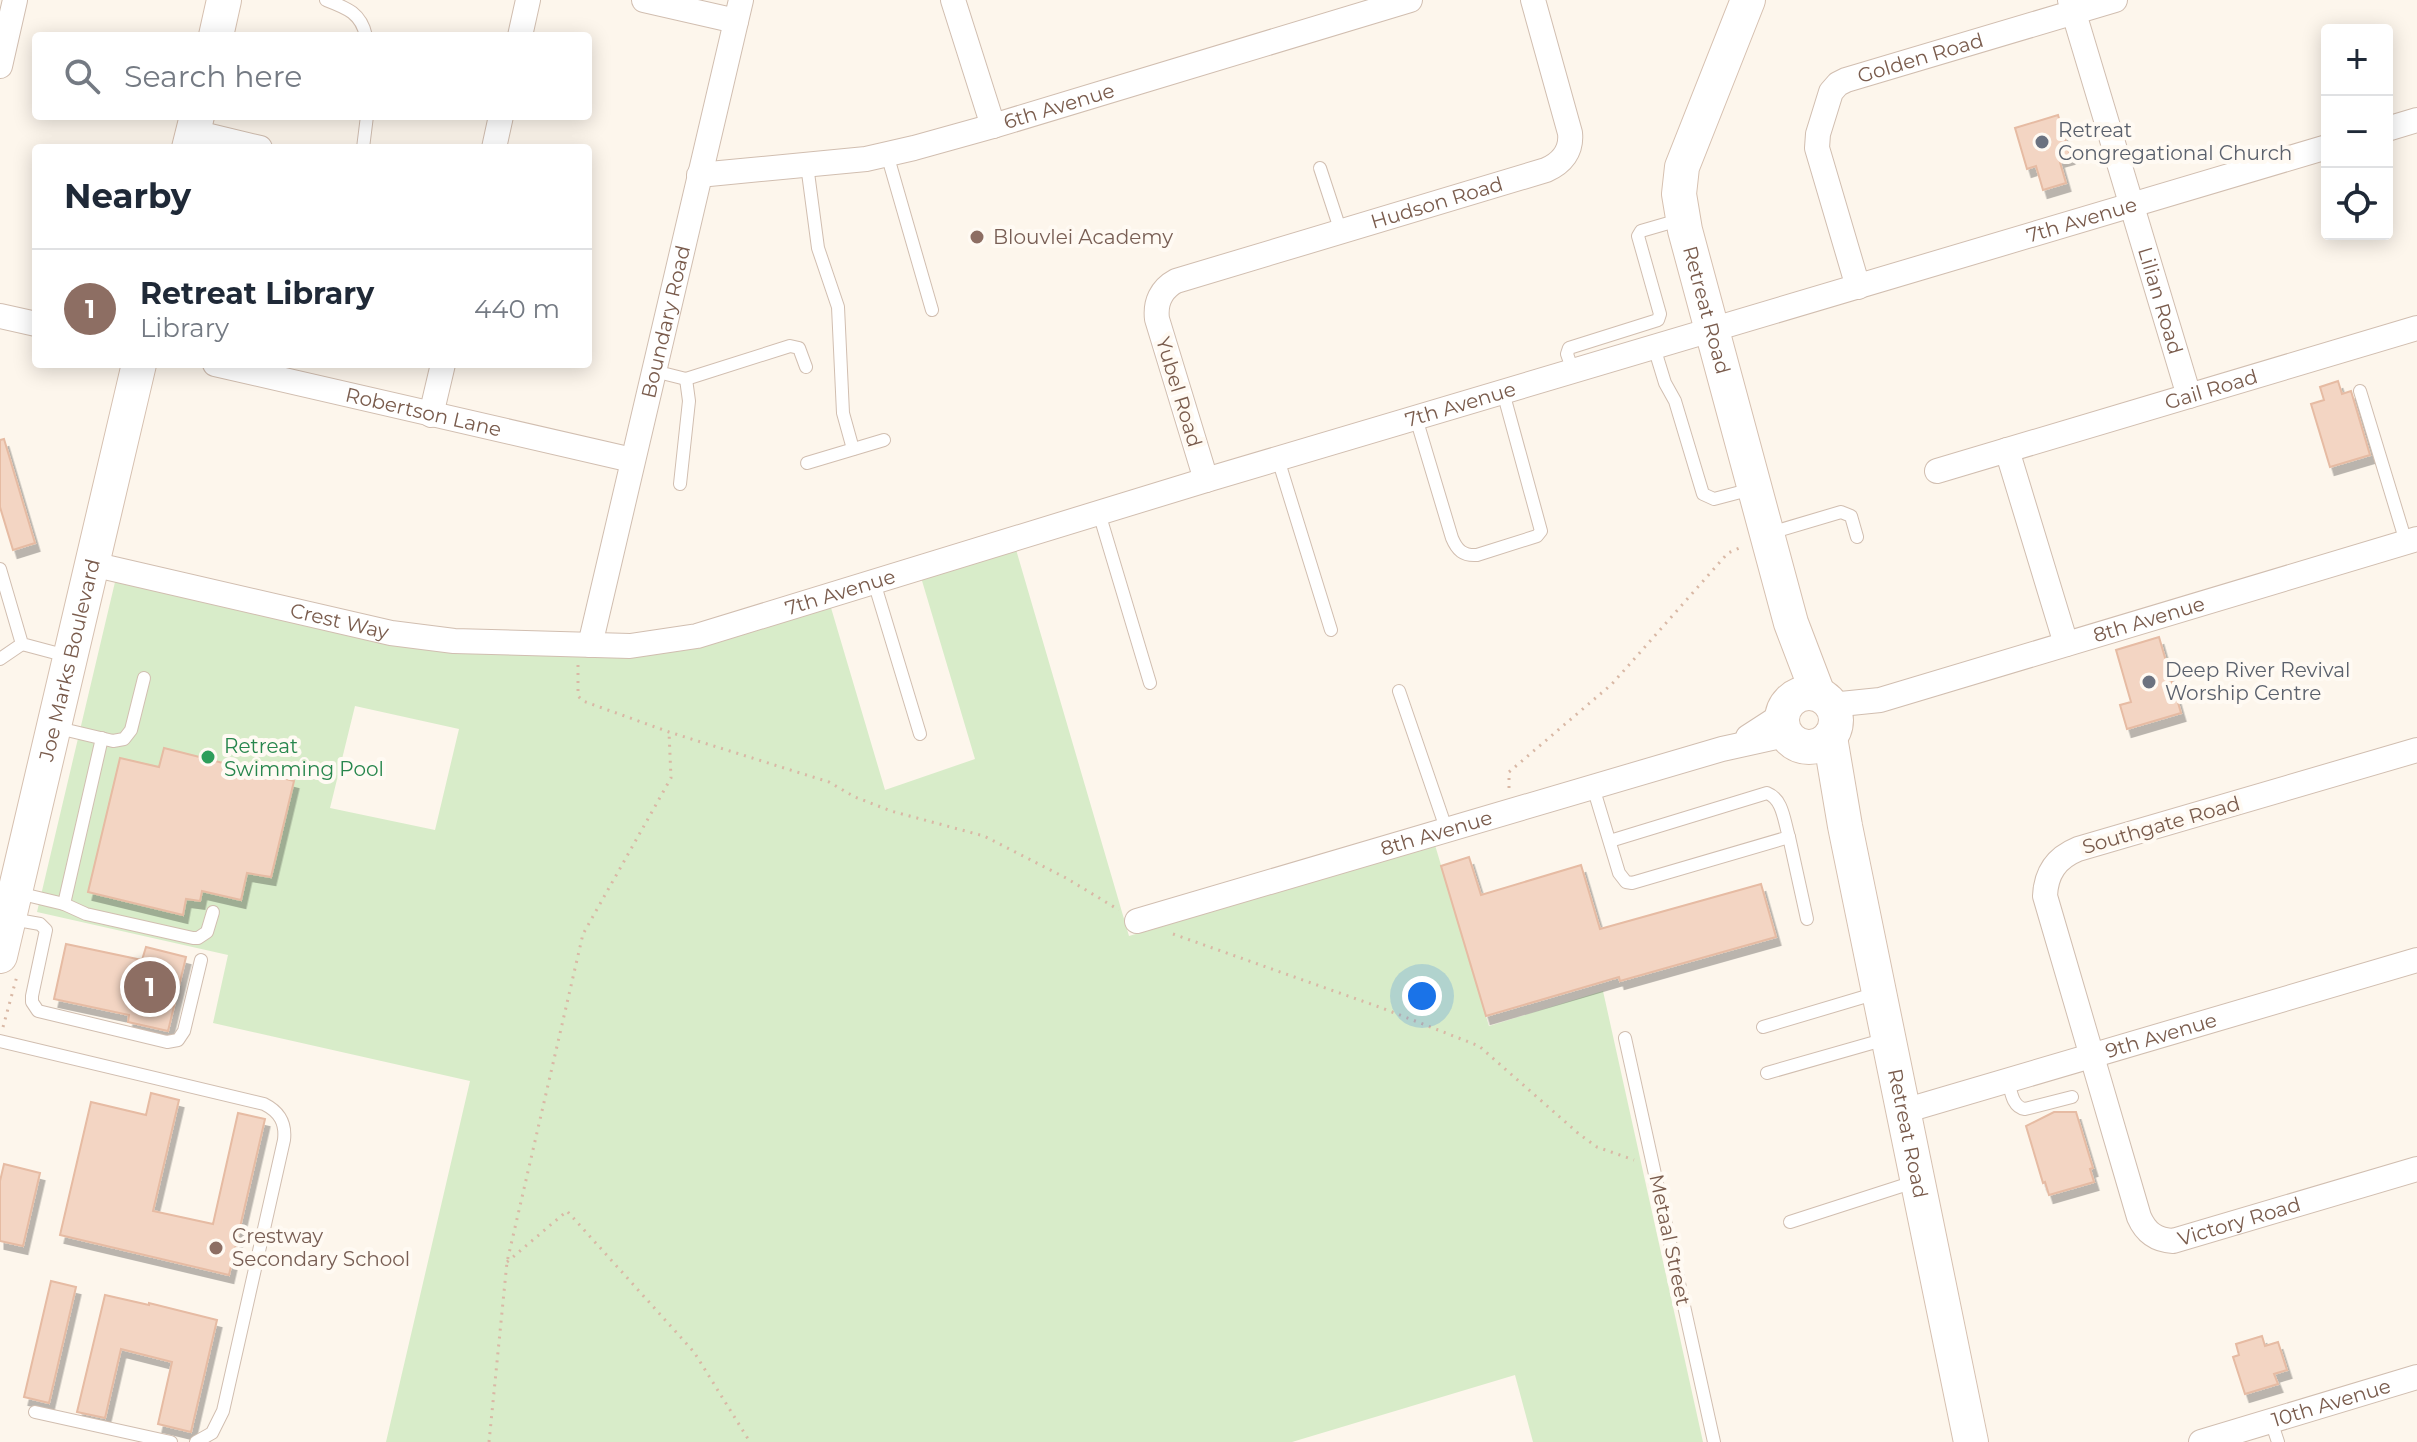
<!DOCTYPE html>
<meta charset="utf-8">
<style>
body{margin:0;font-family:Montserrat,sans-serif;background:#f2f2f3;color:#1f2937}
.controls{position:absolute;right:24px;top:24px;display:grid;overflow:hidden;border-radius:8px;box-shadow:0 4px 20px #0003}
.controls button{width:72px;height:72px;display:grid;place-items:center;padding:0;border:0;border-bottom:2px solid #e0e1e3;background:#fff;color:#1f2937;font:40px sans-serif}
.you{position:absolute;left:1422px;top:996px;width:28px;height:28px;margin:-20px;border:6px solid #fff;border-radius:50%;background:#1a73e8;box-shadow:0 0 0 12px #1a73e833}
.badge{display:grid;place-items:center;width:52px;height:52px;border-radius:50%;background:#e76f51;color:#fff;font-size:26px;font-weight:700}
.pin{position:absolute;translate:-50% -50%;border:4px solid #fff;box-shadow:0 2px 8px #0006}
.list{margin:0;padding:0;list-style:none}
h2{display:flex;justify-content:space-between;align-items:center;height:104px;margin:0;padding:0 32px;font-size:34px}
h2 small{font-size:26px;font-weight:400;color:#747a83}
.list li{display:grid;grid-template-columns:52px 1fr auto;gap:24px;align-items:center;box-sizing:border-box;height:120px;padding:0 32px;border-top:2px solid #e0e1e3}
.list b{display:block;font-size:30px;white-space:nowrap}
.list p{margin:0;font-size:26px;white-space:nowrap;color:#747a83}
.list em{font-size:26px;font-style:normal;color:#747a83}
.icon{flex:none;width:44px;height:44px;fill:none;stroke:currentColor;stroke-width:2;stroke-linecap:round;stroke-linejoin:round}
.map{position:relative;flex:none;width:2417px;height:1442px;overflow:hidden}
.search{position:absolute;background:#fff;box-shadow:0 4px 20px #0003;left:32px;top:32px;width:560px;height:88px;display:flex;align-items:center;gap:20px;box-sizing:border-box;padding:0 28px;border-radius:8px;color:#747a83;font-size:30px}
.panel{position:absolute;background:#fff;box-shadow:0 4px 20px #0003;left:32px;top:144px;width:560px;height:224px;border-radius:8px}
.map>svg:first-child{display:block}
</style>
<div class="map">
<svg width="2417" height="1442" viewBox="0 0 2417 1442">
<defs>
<filter id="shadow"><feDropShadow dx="4.5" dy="8" stdDeviation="0" flood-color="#0004"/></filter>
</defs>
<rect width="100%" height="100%" fill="#fdf6ec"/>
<!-- green -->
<path fill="#d8ecc9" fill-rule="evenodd" d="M1015,546l114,390 306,-91 54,181 114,-35 100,451h-170l-18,-67 -223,67h-906l84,-361 -257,-58 15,-68 -191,-43 78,-330 276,57 239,10 199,-48 56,189 90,-31 -55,-185zM355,706l104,23 -24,101 -105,-22z"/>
<!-- building -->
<g fill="#f3d5c3" stroke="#e6bba3" stroke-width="2" filter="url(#shadow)">
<polygon points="2058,115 2070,156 2059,159 2066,183 2043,190 2036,166 2027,169 2015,128"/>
<polygon points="2338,381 2342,394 2351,391 2370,455 2330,467 2311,404 2324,400 2320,387"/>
<polygon points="4,439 35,543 13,550 0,507 0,440"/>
<polygon points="2159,637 2181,713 2127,729 2120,705 2131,702 2116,650"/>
<polygon points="164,748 294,781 271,877 247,873 241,900 202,891 200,901 186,899 183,915 88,892 120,758 159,767"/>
<polygon points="1469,857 1481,895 1581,865 1600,929 1761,884 1776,937 1620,981 1619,977 1486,1016 1441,866"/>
<polygon points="66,944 142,960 146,947 186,957 168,1031 128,1022 129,1015 54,999"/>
<polygon points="151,1093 179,1100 153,1211 213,1224 238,1113 265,1119 229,1275 60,1235 91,1102 146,1115"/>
<polygon points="2054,1112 2076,1112 2093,1168 2090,1169 2094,1182 2049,1195 2045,1182 2043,1183 2026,1126"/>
<polygon points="4,1164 40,1173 23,1246 0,1241 0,1181"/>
<polygon points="51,1281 76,1287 49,1403 24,1397"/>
<polygon points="105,1295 149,1305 149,1303 217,1320 191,1432 158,1424 172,1362 121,1349 105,1418 77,1412"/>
<polygon points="2262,1336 2265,1346 2278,1342 2287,1370 2274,1374 2278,1384 2245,1394 2233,1357 2239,1355 2236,1344"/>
</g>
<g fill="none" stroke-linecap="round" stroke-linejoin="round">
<defs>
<g id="service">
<path d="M326,0c21,8 35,13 40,36"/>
<polyline points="363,148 367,116"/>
<polyline points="887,154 932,310"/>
<polyline points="807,165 818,248 838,307 843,413 853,449"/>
<polyline points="1320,168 1341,232"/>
<polyline points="1654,347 1665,383 1675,401 1703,494 1714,499 1752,489"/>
<polyline points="654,371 686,379"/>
<polyline points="1573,371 1567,354 1569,348 1658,320 1660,314 1638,236 1641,231 1679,220"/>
<polyline points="2360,391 2406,542"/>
<path d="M1416,418l36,120c5,12 11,18 25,17l60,-19 4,-5 -38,-139"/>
<polyline points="1278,459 1331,630"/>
<polyline points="807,463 884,440"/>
<polyline points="680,484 689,401 686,379 790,346 799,348 806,367"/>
<polyline points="1099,513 1150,683"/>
<polyline points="1770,533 1841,512 1851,516 1857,537"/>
<polyline points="0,569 22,644 67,656"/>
<polyline points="874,582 920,734"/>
<polyline points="0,659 22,644"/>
<polyline points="1399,691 1447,831"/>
<polyline points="54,727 113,741 124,739 131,730 144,678"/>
<path d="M1593,787l26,86 7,9 6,1 157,-46c-5,-16 -6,-38 -22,-44l-157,48"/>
<polyline points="1789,837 1807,919"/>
<polyline points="18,893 64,904 86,914 193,938 198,938 207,932 213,912"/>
<polyline points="64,904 102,738"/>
<polyline points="12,919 40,924 46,930 32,996 32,1002 38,1011 167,1042 178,1040 184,1031 201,960"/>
<polyline points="1763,1027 1877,993"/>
<polyline points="1625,1038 1714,1442"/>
<path d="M0,1041l264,63c16,8 22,19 20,36l-61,271 -11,22 -16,9"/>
<polyline points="1767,1073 1886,1039"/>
<path d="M2008,1080c3,11 4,27 17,29l47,-12"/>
<polyline points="1790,1222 1914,1182"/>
<polyline points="35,1412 171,1442"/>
<polyline points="2271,1421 2278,1442"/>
</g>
<g id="minor">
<polyline points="644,0 736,21"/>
<polyline points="953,0 993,126"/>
<path id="s1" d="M2070,0l119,396"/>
<polyline points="520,36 528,0"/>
<polyline points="0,66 15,0"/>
<polyline points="2387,129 2417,120"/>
<polyline points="193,132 260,148"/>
<polyline points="494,148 501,116"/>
<path id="s2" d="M699,175l167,-16 48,-11 79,-22 417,-126"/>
<path id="s3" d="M1858,287l-41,-139 1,-14 13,-42 7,-8 8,-4 269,-80"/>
<polyline points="0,316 36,324"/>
<path id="s4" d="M215,364l417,96"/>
<polyline points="431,415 443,364"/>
<polyline points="2007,450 2066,644"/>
<path id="s5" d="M1937,471l480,-143"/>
<path id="s6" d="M1206,480l-49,-161c-2,-16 4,-30 19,-38l370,-111c16,-7 26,-19 24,-37l-37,-133"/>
<path id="s7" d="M92,564l299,69 63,8 176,5 67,-10 509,-156 1121,-333"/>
<path id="s8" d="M590,645l151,-645"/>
<path id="s9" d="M1831,705l49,-5 537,-161"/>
<polyline points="1748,737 1782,715"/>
<path id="s10" d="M2417,750l-339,99c-22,9 -32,24 -33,47l94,321c7,16 17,23 34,24l244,-72"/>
<path id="s11" d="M1137,921l585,-172 64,-14"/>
<path id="s12" d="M1904,1111l513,-151"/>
<path id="s13" d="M2201,1442l216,-65"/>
</g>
<g id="secondary">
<path id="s14" d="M1748,0l-66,167 -3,27 6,36 106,393 27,71"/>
<polyline points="216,36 224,0"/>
<polyline points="189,148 197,116"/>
<circle cx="1809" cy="720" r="27"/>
<path id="s15" d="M1830,737l15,89 126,616"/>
<path id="s16" d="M0,956l139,-592"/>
</g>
</defs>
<!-- service casing -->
<use href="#service" stroke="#d1beb0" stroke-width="14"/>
<!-- minor casing -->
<use href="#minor" stroke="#d1beb0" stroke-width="26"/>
<!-- secondary casing -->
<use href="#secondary" stroke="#d6c0b0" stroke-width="36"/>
<!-- path -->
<g stroke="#d9b8a5" stroke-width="3" stroke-dasharray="2 6" stroke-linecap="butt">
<polyline points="578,665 578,696 583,701 669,732 829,782 855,797 891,811 984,836 1066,878 1119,910"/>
<polyline points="1509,788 1509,772 1612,684 1728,553 1744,546"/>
<polyline points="1173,934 1382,1008 1479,1046 1579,1134 1597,1147 1634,1160"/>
<polyline points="3,1027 17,976"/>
<polyline points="507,1262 567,1211 694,1352 750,1442"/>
<polyline points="489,1442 507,1262 583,934 671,778 669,732"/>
</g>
<!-- service -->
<use href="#service" stroke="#fff" stroke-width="12"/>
<!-- minor -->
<use href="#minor" stroke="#fff" stroke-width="24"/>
<!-- secondary -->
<use href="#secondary" stroke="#fff" stroke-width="34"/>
</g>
<!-- markers -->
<g fill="#6b7280" stroke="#fffaf3" stroke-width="3">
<circle cx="2042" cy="142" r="8"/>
<circle cx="2149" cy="682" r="8"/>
</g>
<g fill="#8d6e63" stroke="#fffaf3" stroke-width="3">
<circle cx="977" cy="237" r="8"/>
<circle cx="216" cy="1248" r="8"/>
</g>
<circle fill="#2e9e5b" stroke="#fffaf3" stroke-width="3" cx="208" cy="757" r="8"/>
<g text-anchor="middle" stroke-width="8" stroke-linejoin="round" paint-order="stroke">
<!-- street labels -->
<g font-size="20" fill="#7a5c4d" stroke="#fffaf3">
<text dy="7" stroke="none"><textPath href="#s3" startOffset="300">Golden Road</textPath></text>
<text dy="7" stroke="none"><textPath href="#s2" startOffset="368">6th Avenue</textPath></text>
<text dy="7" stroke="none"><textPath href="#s6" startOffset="486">Hudson Road</textPath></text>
<text dy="7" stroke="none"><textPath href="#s7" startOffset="2060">7th Avenue</textPath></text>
<text dy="7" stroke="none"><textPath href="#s1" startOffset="314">Lilian Road</textPath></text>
<text dy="7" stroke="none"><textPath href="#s14" startOffset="326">Retreat Road</textPath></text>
<text dy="7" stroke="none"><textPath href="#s8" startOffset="332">Boundary Road</textPath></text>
<text dy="7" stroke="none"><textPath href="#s5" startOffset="286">Gail Road</textPath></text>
<text transform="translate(1179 392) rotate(73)" y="7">Yubel Road</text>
<text dy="7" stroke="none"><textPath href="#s7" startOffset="1412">7th Avenue</textPath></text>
<text dy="7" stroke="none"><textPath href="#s4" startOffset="214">Robertson Lane</textPath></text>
<text dy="7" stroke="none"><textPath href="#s7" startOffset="764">7th Avenue</textPath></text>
<text dy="7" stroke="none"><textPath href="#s9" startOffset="330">8th Avenue</textPath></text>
<text dy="7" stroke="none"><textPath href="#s7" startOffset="254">Crest Way</textPath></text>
<text dy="7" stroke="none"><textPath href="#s16" startOffset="304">Joe Marks Boulevard</textPath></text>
<text transform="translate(2161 825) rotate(-16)" y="7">Southgate Road</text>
<text dy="7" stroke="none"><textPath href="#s11" startOffset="312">8th Avenue</textPath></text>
<text dy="7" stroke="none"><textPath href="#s12" startOffset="268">9th Avenue</textPath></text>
<text dy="7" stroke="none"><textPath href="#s15" startOffset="404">Retreat Road</textPath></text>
<text dy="7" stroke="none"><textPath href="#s10" startOffset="862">Victory Road</textPath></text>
<text transform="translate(1670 1240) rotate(78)" y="7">Metaal Street</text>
<text dy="7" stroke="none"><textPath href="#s13" startOffset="136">10th Avenue</textPath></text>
</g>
<!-- worship labels -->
<g font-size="20" fill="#5b616d" stroke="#fffaf3" text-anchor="start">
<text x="2058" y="137">Retreat<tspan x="2058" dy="23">Congregational Church</tspan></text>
<text x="2165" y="677">Deep River Revival<tspan x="2165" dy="23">Worship Centre</tspan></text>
</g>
<!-- education labels -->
<g font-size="20" fill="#785e54" stroke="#fffaf3" text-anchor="start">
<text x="993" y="244">Blouvlei Academy</text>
<text x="232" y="1243">Crestway<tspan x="232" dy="23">Secondary School</tspan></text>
</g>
<!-- leisure labels -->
<g font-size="20" fill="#27864d" stroke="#fffaf3" text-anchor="start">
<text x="224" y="753">Retreat<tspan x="224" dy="23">Swimming Pool</tspan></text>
</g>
</g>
</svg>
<div class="controls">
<button>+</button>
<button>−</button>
<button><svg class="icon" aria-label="locate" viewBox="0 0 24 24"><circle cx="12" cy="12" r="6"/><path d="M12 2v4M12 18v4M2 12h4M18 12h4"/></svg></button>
</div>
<div class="you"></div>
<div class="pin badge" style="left:150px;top:987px;background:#8d6e63">1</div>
<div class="search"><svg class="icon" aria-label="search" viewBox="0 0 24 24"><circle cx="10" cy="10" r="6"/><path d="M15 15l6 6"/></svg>Search here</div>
<section class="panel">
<h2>Nearby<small></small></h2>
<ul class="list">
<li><span class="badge" style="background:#8d6e63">1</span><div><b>Retreat Library</b><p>Library</p></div><em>440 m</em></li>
</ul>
</section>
</div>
